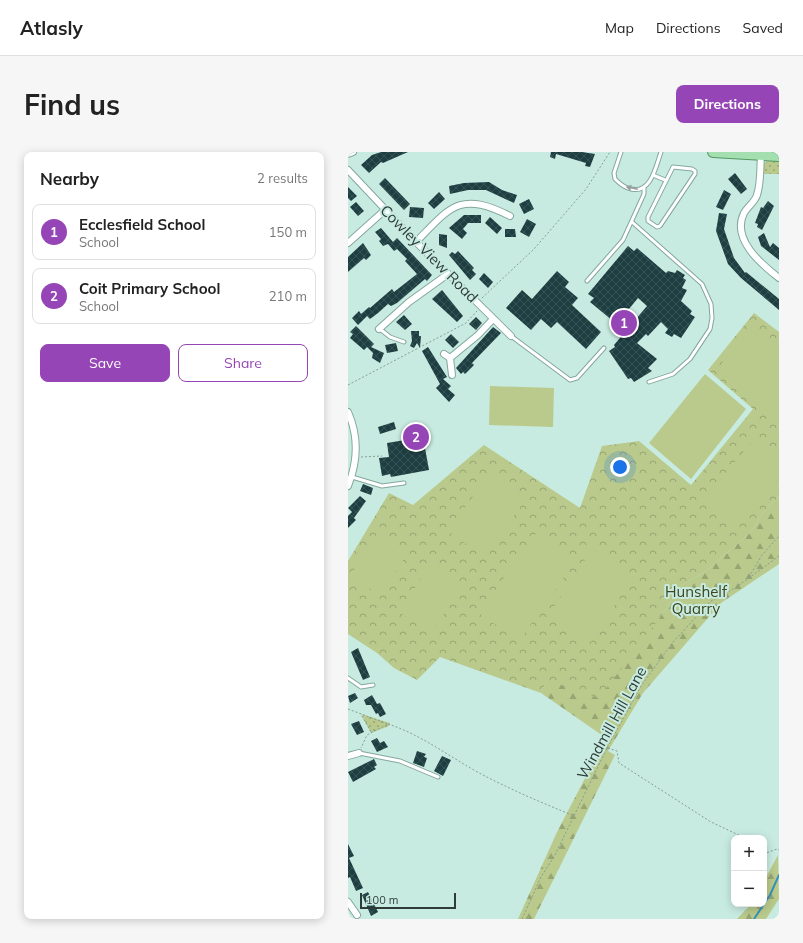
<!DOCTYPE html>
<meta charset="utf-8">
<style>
body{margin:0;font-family:Mulish,sans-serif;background:#f6f6f6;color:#222}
.controls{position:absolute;right:12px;bottom:12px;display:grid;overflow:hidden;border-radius:8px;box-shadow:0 2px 10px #0003}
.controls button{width:36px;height:36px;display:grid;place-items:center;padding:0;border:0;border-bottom:1px solid #e0e0e0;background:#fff;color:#222;font:20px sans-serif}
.scale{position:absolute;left:12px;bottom:10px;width:96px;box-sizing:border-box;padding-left:4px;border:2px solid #2e3c38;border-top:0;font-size:11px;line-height:14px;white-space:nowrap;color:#2e3c38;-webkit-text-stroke:3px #c8ebe1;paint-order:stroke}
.you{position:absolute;left:272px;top:315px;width:14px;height:14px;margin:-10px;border:3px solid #fff;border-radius:50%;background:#1a73e8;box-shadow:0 0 0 6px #1a73e833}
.badge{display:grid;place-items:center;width:26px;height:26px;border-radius:50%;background:#9545b5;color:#fff;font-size:13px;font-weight:700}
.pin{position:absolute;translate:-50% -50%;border:2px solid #fff;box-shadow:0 1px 4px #0006}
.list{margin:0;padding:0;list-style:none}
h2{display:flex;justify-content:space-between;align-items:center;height:52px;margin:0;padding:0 16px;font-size:17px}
h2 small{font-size:13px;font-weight:400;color:#767676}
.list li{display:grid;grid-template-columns:26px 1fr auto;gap:12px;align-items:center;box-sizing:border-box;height:56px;margin:0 8px 8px;padding:0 8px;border:1px solid #e0e0e0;border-radius:8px}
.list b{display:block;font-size:15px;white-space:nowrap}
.list p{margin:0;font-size:13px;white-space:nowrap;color:#767676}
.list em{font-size:13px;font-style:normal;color:#767676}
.actions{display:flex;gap:8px;padding:12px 16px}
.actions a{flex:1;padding:9px 0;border:1px solid #9545b5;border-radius:8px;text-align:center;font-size:14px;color:#9545b5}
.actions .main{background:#9545b5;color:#fff}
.map{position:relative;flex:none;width:431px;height:767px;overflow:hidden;border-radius:8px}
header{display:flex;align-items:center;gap:24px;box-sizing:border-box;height:56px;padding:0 20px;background:#fff;border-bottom:1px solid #e0e0e0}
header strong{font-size:19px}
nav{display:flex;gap:22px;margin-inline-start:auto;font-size:14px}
.intro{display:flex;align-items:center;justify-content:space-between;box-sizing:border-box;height:96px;padding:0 24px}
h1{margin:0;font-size:28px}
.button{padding:10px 18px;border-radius:8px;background:#9545b5;color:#fff;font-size:14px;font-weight:700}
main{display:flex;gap:24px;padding:0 24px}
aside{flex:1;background:#fff;border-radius:8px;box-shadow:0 2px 10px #0003}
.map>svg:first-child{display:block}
</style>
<header>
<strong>Atlasly</strong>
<nav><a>Map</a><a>Directions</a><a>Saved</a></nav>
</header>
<div class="intro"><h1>Find us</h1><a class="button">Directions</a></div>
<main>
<aside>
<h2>Nearby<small>2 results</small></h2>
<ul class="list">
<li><span class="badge">1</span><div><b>Ecclesfield School</b><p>School</p></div><em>150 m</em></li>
<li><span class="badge">2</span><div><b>Coit Primary School</b><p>School</p></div><em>210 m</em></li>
</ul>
<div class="actions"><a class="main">Save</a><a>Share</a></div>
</aside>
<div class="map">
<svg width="431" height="767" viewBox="0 0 431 767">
<defs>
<pattern id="grass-dots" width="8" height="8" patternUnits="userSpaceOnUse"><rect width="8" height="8" fill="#b9ca8c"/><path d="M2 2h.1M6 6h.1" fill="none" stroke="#97a573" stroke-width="1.8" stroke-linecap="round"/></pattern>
<pattern id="forest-firs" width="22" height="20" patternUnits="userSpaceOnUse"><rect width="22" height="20" fill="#b9ca8c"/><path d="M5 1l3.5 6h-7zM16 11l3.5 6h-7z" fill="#97a573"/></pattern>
<pattern id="park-crowns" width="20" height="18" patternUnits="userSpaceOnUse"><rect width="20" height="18" fill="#b9ca8c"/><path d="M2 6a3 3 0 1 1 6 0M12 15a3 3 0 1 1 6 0" fill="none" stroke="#97a573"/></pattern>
<pattern id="building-cross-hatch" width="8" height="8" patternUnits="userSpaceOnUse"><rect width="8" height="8" fill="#1e3f42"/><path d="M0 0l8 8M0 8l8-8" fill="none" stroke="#365355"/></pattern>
</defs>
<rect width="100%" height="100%" fill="#c8ebe1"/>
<!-- grass -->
<g fill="url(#grass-dots)">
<polygon points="421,8 431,9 431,22 414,22 414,13"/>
<polygon points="13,562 42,571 41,574 23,581"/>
</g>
<!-- forest -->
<g fill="url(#forest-firs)">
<polygon points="431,344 431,412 373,451 295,541 260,599 267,603 186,767 170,767 209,680 258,586 193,541 199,528 314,463 334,433 358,419 403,380 414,362"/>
<polygon points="430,703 431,747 418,767 389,767 403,752 416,752 416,729"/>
</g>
<!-- park -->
<polygon fill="url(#park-crowns)" points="406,161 431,180 431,344 414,362 403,380 358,419 334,433 314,463 251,546 199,528 193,541 92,505 69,528 46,516 29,501 0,482 0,409 41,341 65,353 136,293 232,356 254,294 291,289 343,333 405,257 360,218"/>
<!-- garden -->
<g fill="#b9ca8c">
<polygon points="403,177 431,201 431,270 369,217"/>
<polygon points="357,222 398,257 343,327 301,291"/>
<polygon points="142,234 206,236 205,275 141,273"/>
<polygon points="405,289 431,311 431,326 391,374 357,345"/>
<polygon points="142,321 178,347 136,405 100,379"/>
<polygon points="31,379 61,399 32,443 2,424"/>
<polygon points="187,382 227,410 171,489 131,461"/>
<polygon points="244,397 285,424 243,490 201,463"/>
<polygon points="82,413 115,434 83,481 51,460"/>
</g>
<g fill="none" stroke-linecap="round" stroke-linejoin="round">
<!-- stream -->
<polyline stroke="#3a92b6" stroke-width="2" points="406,767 422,743 431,723"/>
</g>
<!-- building -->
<g fill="url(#building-cross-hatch)">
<polygon points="33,0 60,0 35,11 33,10 21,21 13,13 24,3"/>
<polygon points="203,0 234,0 247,2 242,15 237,14 238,11 208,2 207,7 202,5"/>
<polygon points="387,21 399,37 393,42 380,27"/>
<polygon points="37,26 62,52 56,58 31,32"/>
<polygon points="141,30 154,38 169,43 166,51 138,38 120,38 102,42 101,34 116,31"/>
<polygon points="0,35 9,44 3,49 0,46"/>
<polygon points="376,38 383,42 375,58 368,55"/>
<polygon points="91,40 97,47 86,57 80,51"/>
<polygon points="181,47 186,57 176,62 171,52"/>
<polygon points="420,49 426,54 414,78 409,75 410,72 407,71 413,55 415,56"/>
<polygon points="8,50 16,59 10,64 2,55"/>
<polygon points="62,55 76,56 75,66 61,65"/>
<polygon points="371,61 379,62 376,77 386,106 397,121 398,120 431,147 431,158 393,126 380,112 368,79"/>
<polygon points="116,63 133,63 133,71 120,71 115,77 119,81 114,87 101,76"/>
<polygon points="142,65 154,76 149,82 137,71"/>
<polygon points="179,67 188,72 181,85 172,80"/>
<polygon points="33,76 45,90 49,86 84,123 79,129 77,127 49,151 43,154 40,152 30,161 22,167 19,164 10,173 4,166 11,159 13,162 21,155 22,156 44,137 46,140 69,122 57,109 59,107 49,97 46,99 40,92 35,94 31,89 33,87 27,80"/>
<polygon points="157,77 167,77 168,85 157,85"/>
<polygon points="416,81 422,95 425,91 431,96 431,108 413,94 410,85"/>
<polygon points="91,82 99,83 99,96 91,93"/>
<polygon points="15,91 23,103 18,108 16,106 0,120 0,105"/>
<polygon points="280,94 286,99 289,96 318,121 320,119 327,121 329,118 337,123 335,126 338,128 334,136 339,138 333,149 344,159 342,162 347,165 333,186 326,182 324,185 317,181 320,177 313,170 300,184 298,182 289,191 309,207 300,216 304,219 286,230 283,226 280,227 261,199 267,195 266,193 299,154 290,146 276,163 272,160 265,169 242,150 246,146 240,142"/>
<polygon points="110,99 126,116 124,118 128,122 122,128 101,103 104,100 107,102"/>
<polygon points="209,119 221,130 217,135 230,146 224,153 253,180 238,197 209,170 203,176 193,167 183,178 158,156 174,138 184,147"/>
<polygon points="136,121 145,130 140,136 131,127"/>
<polygon points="94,138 115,164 109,170 84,147"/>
<polygon points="56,163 64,172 57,178 48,170"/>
<polygon points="128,165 134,171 128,178 121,172"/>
<polygon points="8,174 26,192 23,195 36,201 32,211 24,206 25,201 19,195 16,198 2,186 5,182 2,180"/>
<polygon points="145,175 153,181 124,211 126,213 117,222 115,220 113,222 108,216"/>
<polygon points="63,179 71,179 71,184 73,184 72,196 69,191 66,196 62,194 64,189"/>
<polygon points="103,182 111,190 105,196 97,188"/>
<polygon points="48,191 50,199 39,201 37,193"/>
<polygon points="80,195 99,225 95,227 103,234 100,237 107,243 101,250 88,236 92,232 74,199"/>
<polygon points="46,270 48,277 32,282 30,275"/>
<polygon points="75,285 81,318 43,325 42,322 34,324 31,306 41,305 39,291"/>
<polygon points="15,332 25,336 23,343 12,339"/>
<polygon points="12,344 18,349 6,366 8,368 0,376 0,364 4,360 0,356"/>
<polygon points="10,496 22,525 15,528 3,500"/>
<polygon points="7,541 10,546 2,551 0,544"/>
<polygon points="24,543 29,552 32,551 38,562 32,565 30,561 28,562 23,553 18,553 16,548"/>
<polygon points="11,569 16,580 9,583 3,572"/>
<polygon points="29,586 32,591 36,589 40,595 29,600 23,589"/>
<polygon points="69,599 78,602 76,605 79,606 76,615 65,611"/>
<polygon points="94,604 103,608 95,624 86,619"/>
<polygon points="26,607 29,613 26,615 28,617 5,630 0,620"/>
<polygon points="0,692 6,704 1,706 15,736 8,739 2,725 0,726"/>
<polygon points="20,740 30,760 23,764 14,743"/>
</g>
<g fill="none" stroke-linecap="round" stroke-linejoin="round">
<defs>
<g id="lane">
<path d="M273,0l-7,21 1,6c4,4 10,9 16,10 20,5 25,-23 30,-37"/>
<polygon points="325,15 344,17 347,19 347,22 312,74 309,75 300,69 300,65"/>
<polyline points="305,23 317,28"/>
<polyline points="284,70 354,132 363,152 364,166 362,177 342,207 325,222 301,230"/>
<polyline points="239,129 275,88 296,42 296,36"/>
<polyline points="32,177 42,185 56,190"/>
<polyline points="163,184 222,228 229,226 256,196"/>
<polyline points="4,325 34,334 56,331"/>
<polyline points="0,526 13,535 25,533"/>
<polyline points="11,601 52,609 90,625"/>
</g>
<g id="street">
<polyline points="0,2 5,0"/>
<path d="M413,3c-1,13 0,28 -4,40 -2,7 -9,11 -13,18 -13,26 17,51 35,65"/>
<polyline points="0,18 68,90 163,184"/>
<path d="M68,90c35,-36 44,-51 94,-26"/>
<polyline points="0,91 37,58"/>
<polyline points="31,177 61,150 100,122"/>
<polyline points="96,202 102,206 130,183 145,167"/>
<polyline points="102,206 104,223"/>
<path d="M0,260c11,25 10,49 0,74"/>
<polyline points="0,604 11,601"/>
<polyline points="0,750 9,763"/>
</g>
<polyline id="primary" points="365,0 431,4"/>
</defs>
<!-- lane casing -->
<use href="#lane" stroke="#85a79d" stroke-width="5"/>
<!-- street casing -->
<use href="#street" stroke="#85a79d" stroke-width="8"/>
<!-- primary casing -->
<use href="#primary" stroke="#529862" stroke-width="12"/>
<!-- path -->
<g stroke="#849e96" stroke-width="1" stroke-dasharray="2 2" stroke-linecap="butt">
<polyline points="134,146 186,97 238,37 262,0"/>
<polyline points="0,233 118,171 129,159"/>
<polyline points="13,305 34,304"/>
<polyline points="401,425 414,403 431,384"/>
<polyline points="0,557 40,572 19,583 13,596"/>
<polyline points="14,564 23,580"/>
<path d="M40,572c34,11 63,34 95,51 29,15 59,28 89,40"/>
<polyline points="260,596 269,599 271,611 363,670 397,686"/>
<polyline points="416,699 418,701 429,697 431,698"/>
<polyline points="174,767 193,725 207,703 259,596 293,534 325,490 363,449 387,436 431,404"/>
</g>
<!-- lane -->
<use href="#lane" stroke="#fff" stroke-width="3"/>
<!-- street -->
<use href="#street" stroke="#fff" stroke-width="6"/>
<!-- primary -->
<use href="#primary" stroke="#a3dfaf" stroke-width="10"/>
</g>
<!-- one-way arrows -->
<defs><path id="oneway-solid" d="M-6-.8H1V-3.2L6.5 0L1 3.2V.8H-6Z"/></defs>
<use fill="#969e9c" href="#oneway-solid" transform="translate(284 36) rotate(-168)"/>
<g text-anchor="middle" stroke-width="4" stroke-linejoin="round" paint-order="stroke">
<!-- street labels -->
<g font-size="15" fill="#2e3c38" stroke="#c8ebe1">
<text transform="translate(81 102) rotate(45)" y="5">Cowley View Road</text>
<text transform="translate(264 571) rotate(-61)" y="5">Windmill Hill Lane</text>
</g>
<!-- park labels -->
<g font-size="15" fill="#3c451c" stroke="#c8ebe1">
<text x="348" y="445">Hunshelf<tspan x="348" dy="17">Quarry</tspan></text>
</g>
</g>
</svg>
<div class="controls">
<button>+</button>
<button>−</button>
</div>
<div class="scale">100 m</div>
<div class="you"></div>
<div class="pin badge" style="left:276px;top:171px">1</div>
<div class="pin badge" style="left:68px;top:285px">2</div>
</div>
</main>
